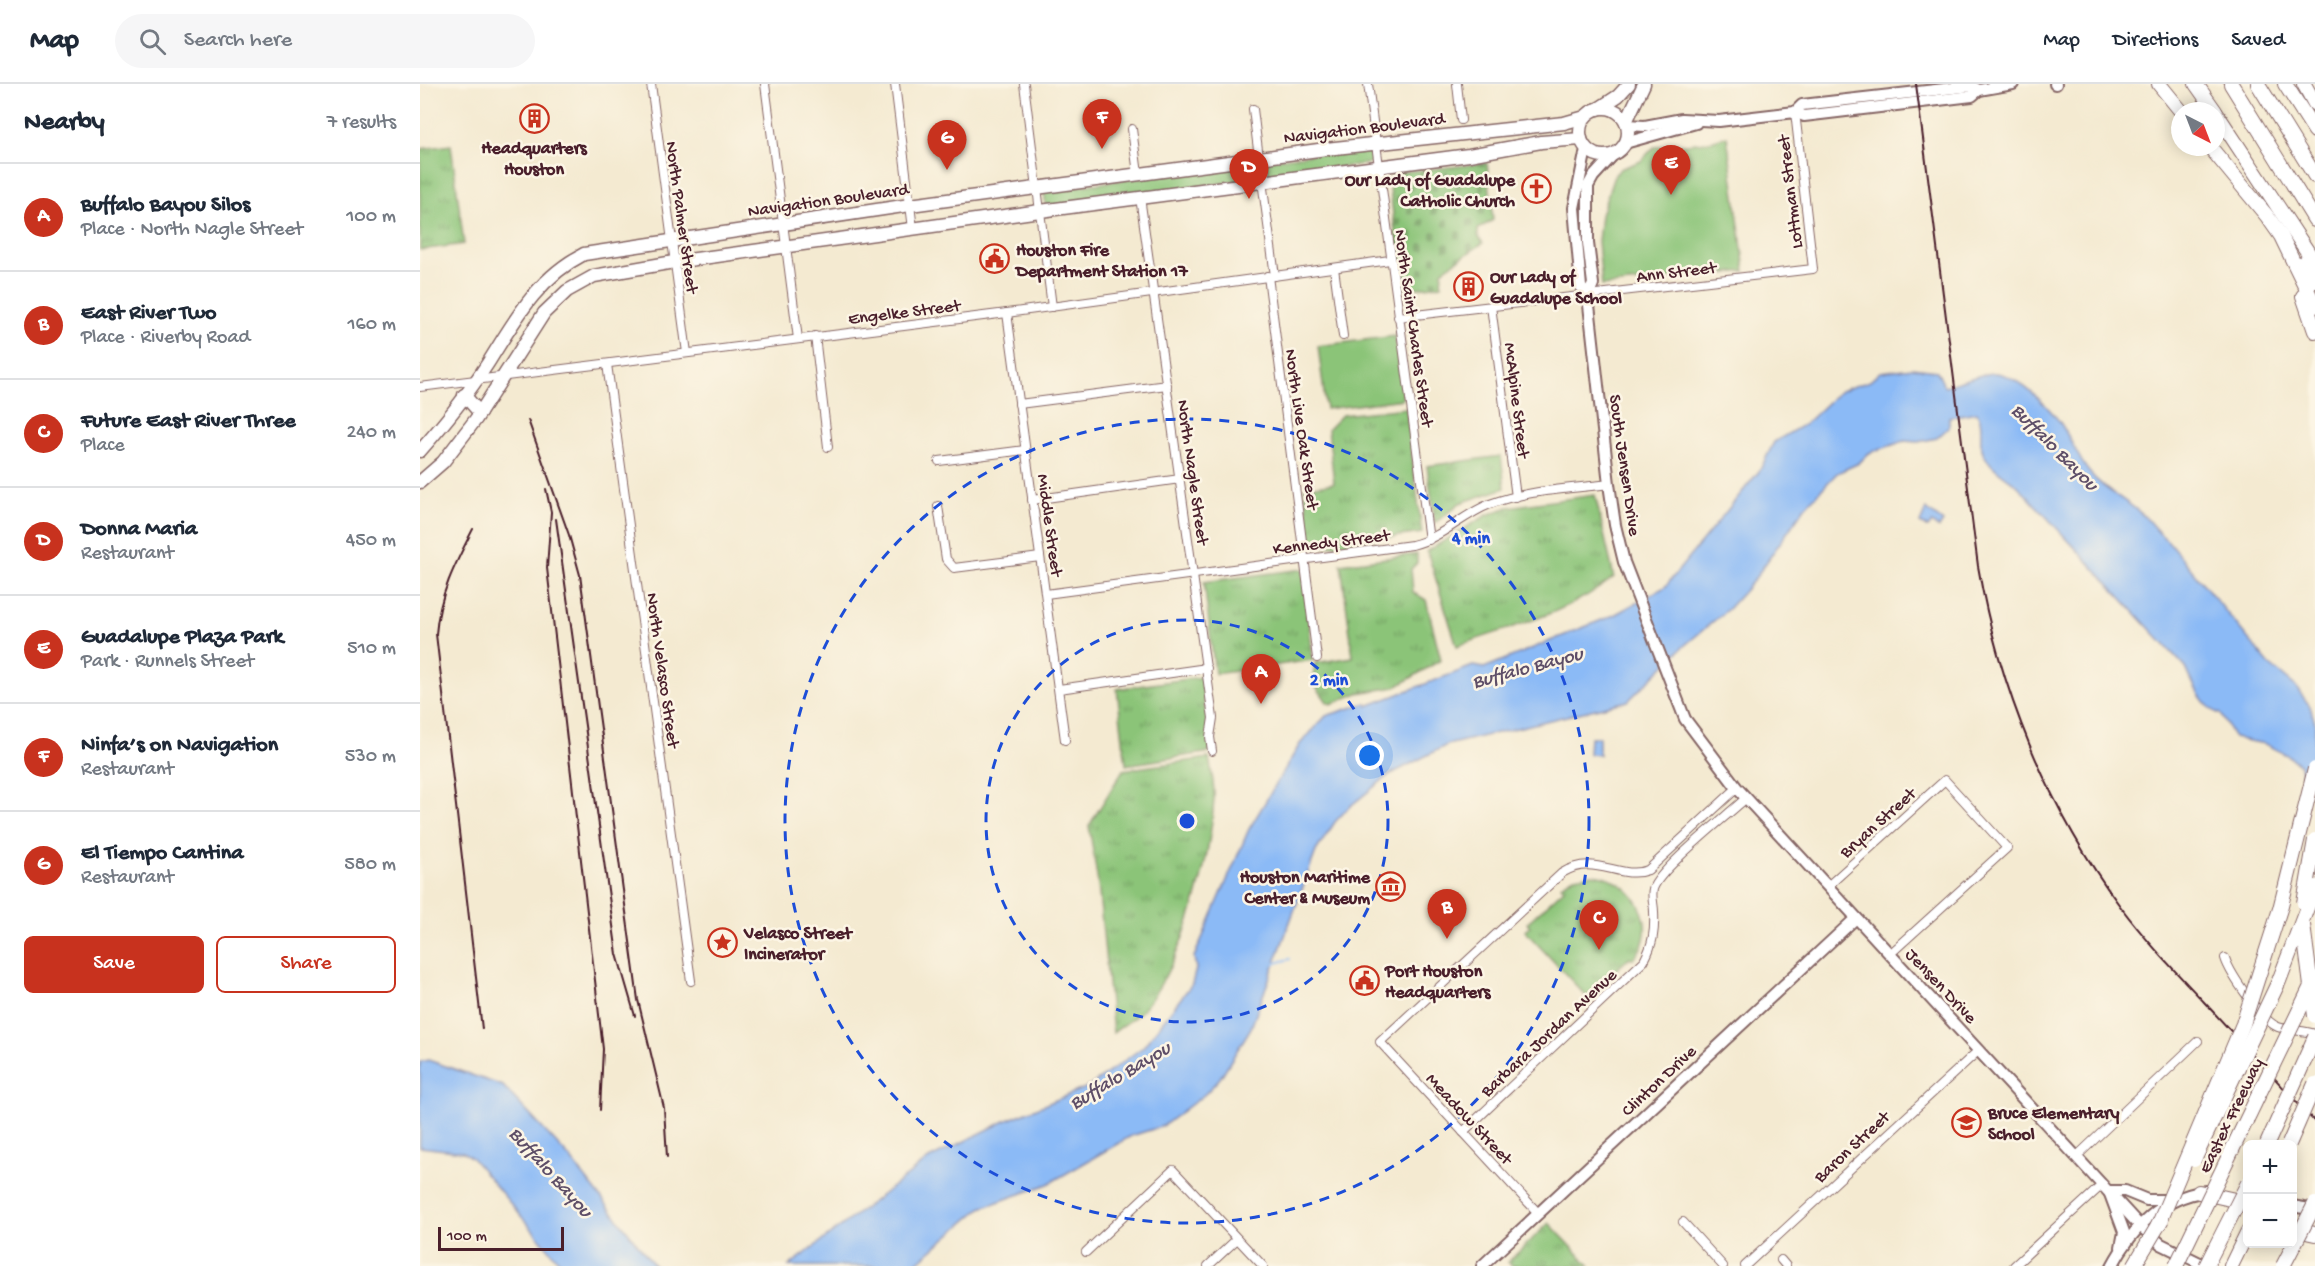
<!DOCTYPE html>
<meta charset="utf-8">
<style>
body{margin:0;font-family:"Gochi Hand",sans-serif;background:#f6f6f7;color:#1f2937}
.controls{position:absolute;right:18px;bottom:18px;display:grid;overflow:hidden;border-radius:9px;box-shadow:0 3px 15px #0003}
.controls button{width:54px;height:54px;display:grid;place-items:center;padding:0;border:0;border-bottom:2px solid #e0e1e3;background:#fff;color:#1f2937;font:30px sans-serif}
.compass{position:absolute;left:1751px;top:18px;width:54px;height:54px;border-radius:50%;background:#fff;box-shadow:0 3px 15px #0003;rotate:138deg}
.scale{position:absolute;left:18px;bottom:15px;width:126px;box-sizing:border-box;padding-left:6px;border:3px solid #4a1f2b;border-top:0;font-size:16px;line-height:21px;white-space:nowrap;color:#4a1f2b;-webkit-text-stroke:4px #fcf5e5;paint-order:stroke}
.you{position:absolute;left:950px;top:672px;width:21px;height:21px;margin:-15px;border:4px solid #fff;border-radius:50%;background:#1a73e8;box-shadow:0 0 0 9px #1a73e833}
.badge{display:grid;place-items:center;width:39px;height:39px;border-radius:50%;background:#c8321e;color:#fff;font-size:20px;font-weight:700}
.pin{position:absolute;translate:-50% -50px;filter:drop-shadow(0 2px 3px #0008)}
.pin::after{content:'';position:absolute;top:32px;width:21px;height:18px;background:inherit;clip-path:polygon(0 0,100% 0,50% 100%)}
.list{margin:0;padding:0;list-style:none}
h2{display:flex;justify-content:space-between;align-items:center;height:78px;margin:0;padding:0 24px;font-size:26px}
h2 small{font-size:20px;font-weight:400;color:#747a83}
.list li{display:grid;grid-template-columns:39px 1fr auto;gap:18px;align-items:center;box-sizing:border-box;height:108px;padding:0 24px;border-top:2px solid #e0e1e3}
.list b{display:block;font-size:22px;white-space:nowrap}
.list p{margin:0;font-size:20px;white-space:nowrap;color:#747a83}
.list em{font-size:20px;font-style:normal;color:#747a83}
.actions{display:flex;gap:12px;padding:18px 24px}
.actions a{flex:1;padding:14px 0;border:2px solid #c8321e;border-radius:9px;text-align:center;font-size:21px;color:#c8321e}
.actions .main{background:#c8321e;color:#fff}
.icon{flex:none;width:33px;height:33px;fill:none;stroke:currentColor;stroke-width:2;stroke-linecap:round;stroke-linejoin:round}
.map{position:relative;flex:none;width:1895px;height:1182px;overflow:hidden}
header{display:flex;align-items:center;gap:36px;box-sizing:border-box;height:84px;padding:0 30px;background:#fff;border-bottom:2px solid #e0e1e3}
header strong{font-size:28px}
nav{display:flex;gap:33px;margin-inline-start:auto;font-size:21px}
.search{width:420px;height:54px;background:#f6f6f7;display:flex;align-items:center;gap:15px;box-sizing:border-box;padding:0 21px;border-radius:33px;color:#747a83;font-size:22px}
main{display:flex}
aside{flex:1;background:#fff}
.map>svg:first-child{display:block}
</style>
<header>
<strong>Map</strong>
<div class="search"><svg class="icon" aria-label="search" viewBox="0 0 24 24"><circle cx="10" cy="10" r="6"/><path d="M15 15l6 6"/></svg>Search here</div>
<nav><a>Map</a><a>Directions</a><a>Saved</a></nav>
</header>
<main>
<aside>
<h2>Nearby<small>7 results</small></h2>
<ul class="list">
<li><span class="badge">A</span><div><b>Buffalo Bayou Silos</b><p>Place · North Nagle Street</p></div><em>100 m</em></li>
<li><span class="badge">B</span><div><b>East River Two</b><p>Place · Riverby Road</p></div><em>160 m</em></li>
<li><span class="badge">C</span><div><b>Future East River Three</b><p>Place</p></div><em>240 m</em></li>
<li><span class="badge">D</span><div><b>Donna Maria</b><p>Restaurant</p></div><em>450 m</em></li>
<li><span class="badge">E</span><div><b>Guadalupe Plaza Park</b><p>Park · Runnels Street</p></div><em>510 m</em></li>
<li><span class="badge">F</span><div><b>Ninfa’s on Navigation</b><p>Restaurant</p></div><em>530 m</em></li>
<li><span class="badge">G</span><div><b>El Tiempo Cantina</b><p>Restaurant</p></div><em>580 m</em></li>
</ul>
<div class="actions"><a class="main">Save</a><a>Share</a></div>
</aside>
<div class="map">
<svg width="1895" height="1182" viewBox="0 0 1895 1182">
<defs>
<pattern id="grass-tufts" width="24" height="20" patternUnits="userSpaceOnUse" patternTransform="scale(1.5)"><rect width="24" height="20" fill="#8bc478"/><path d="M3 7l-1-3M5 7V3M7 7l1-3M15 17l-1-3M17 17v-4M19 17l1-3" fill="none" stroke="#749f63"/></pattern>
<pattern id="cemetery-stones" width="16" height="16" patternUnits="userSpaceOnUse" patternTransform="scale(1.5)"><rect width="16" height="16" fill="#8bc478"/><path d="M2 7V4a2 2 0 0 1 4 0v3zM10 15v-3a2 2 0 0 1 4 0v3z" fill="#749f63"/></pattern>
</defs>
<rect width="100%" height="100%" fill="#fcf5e5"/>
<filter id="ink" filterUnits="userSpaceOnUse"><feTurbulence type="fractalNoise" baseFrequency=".0167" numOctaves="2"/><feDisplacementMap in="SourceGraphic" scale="12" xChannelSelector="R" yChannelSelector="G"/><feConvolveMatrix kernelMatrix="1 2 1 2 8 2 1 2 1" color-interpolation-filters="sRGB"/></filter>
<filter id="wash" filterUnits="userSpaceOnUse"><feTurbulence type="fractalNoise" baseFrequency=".008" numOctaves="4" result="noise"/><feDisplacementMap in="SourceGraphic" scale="24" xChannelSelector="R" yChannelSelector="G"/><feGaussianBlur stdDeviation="1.35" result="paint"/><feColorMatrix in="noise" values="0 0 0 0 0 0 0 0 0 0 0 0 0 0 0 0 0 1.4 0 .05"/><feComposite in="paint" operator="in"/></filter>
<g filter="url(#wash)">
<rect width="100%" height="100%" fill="#f4ead1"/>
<!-- grass -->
<g fill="url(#grass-tufts)" stroke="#6a7252" stroke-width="1.5">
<polygon points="31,61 44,160 0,166 0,65"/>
<polygon points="986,324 1002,449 892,464 884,404 914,399 908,345 922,331"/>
<polygon points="1081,372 1085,404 1040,419 1015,439 1007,382"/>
<path d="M1175,411l19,82c-44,36 -104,50 -157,69l-30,-95 60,-36 21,-8z"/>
<polygon points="997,470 997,479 991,485 993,508 1006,516 1021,576 976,603 938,609 911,620 907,618 893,598 895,579 933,573 921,480"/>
<polygon points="883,485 893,576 795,590 784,498"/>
<polygon points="781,593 791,668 706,681 697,605"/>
<path d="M789,674c2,13 6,28 5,41 -4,62 -29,159 -69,208 -8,10 -22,18 -32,26l-15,-150 -9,-57 34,-56z"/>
<path d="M1172,790c40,3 72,52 41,85l-3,-2 -43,40 -62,-66 5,-5 -3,-3 37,-34 -3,-4 13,-8z"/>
<polygon points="1129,1139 1170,1182 1092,1182 1088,1178"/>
</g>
<!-- cemetery -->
<polygon fill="url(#cemetery-stones)" stroke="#6a7252" stroke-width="1.5" points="1067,79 1073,136 1058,145 1058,152 1063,159 1022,187 1021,201 982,206 969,96 974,89"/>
<!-- park -->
<g fill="#8bc478" stroke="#6a7252" stroke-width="1.5">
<polygon points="1307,52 1325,187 1182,202 1178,157 1181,131 1194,92 1200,85 1221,77 1234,63 1287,58"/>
<polygon points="950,62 952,79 626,123 624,107"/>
<polygon points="975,252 983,315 906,325 898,262"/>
</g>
<!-- water -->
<g fill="#8bbaf6" stroke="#6a6c90" stroke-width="1.5">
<path d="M1492,284l25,3 7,15c15,-3 34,-12 49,-13 21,-1 54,32 66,48 11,15 18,36 30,51 15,19 40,29 57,46 8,9 13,16 22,23l101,123 25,21 16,21 5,17v65l-14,-15 -1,-8 -13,-10 -22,-11 -31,-6 -13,-24c-17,-4 -28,-30 -35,-46l-169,-183c-15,-11 -34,-22 -36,-41 -1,-11 2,-21 -4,-32l-28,5v10l-12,11 -19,4 -14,-1 -35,12 -10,10 -22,10 -32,34 -51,73 -26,29 -44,37 -56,55 -181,44 -58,30 -41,33 -13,14 -19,29 -65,177 -31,50 -15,16 -42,32 -32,10 -83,48 -67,24 -68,58h-124l140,-107 76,-38 85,-35 53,-39 49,-63 4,-15 -2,-12 55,-128 51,-85 26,-28 40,-13 1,3 106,-40 11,2 130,-53 51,-28 95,-117 14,-28 31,-18 35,-33 30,-10 10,-9z"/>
<polygon points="1506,425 1523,438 1519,444 1512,439 1508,444 1500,439"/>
<polygon points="1170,653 1179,653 1179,671 1169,670"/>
<polygon points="8,976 83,1002 149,1073 235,1182 143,1182 53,1075 43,1068 0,1063 0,978"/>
</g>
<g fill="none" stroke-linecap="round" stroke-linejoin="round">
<!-- stream -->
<polyline stroke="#8bbaf6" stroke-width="2" points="852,880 870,875"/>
</g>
</g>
<g filter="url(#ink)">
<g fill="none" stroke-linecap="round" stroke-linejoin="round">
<defs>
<g id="street">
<polyline points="231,0 267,269"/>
<polyline points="345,0 378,255"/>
<polyline points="475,0 493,145"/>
<polyline points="604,0 632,223"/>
<polyline points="948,0 1009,456"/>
<polyline points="1037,0 1041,36"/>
<polyline points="833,25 839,74 836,79 842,97 855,192"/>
<polyline points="712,45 718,90"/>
<polyline points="839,74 844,78 846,93 842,97"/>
<polyline points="720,113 793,634 790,653 792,667"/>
<polyline points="914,184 923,252"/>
<polyline points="848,192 897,574"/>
<polyline points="1071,222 1096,413"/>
<polyline points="587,229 645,656"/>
<polyline points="978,233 1393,185 1375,28"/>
<polyline points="395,252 408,363"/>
<polyline points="187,280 271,897"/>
<polyline points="0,303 587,229 970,176"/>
<polyline points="599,320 747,301"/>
<polyline points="519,377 605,366"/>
<polyline points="612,416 760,395"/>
<polyline points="518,422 526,475 534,484 620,473"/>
<path d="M626,510l366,-49c30,-7 50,-30 78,-41 36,-14 81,-15 119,-20"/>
<polyline points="639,605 787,584"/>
<polyline points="1408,802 1525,696 1587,764 1470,870"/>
<path d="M1805,874c5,16 37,63 53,69 11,4 26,3 37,7"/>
<path d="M1043,1048l181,-171c9,-17 11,-30 10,-49 0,-8 -3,-15 -1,-23 6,-20 75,-74 93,-91"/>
<polyline points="1657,1072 1778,957"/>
<path d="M1119,1130l-159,-172 182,-169c33,-21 57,8 86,-3l89,-82"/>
<polyline points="1263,1138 1303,1182"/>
<polyline points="666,1168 753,1086 843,1182"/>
<polyline points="1361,1176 1366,1182"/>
<polyline points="788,1182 817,1155"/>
<polyline points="1325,1182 1559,966"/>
<polyline points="1594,1182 1683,1100"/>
</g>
<g id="secondary">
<polyline points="1635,0 1636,0"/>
<polyline points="1375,28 1382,21 1551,2 1559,6 1593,0"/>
<polyline points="1207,41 1225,42 1262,35 1299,37 1375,28 1384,32 1552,12 1559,6"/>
<polyline points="1205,59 1276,39"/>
<polyline points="1166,65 1154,124 1161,203 1168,212"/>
<polyline points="1194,70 1173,93 1168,102 1168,159 1173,200 1168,212 1189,400 1195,441 1204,478 1265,635 1317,704 1720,1142 1741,1160 1786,1182"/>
<polyline points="1689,1107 1705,1107 1727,1116 1751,1116"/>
<polyline points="1690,1110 1704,1148 1701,1163"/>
<polyline points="1872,1122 1895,1126"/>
<polyline points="1062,1182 1436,834"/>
<path d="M1692,1182c21,-39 49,-68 94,-75"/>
</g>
<g id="primary">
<circle cx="1184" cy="48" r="24"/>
<polyline points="1178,25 1198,12 1209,0"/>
<polyline points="1206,38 1224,0"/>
<polyline points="44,311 60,329"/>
<path d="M0,367c24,-27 48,-57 68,-88 27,-43 49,-85 96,-109l326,-49 416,-56 238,-26 21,-6"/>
<polyline points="0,398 23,378 56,335 124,229 147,207 174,192 254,178 620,127 1049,71 1121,58 1161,55"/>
</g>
<g id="highway">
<polyline points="1739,0 1761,27"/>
<polyline points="1776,0 1795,27"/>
<polyline points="1811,0 1895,136"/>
<polyline points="1838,0 1895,92"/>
<polyline points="1865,0 1895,47"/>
<polyline points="1884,0 1895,20"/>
<polyline points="1796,29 1895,179"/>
<polyline points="1790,63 1847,132 1861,152 1895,222"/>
<polyline points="1885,177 1895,197"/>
<polyline points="1883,212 1895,247"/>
<polyline points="1779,1108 1815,1116 1828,1123"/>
<polyline points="1872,1145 1895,1150"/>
<polyline points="1811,1182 1828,1147"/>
</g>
</defs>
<!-- street casing -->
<use href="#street" stroke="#866665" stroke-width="10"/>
<!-- secondary casing -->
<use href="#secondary" stroke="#866665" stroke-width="14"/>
<!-- primary casing -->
<use href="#primary" stroke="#866665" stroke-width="15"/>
<!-- highway casing -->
<use href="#highway" stroke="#866665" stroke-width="16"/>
<!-- street -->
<use href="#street" stroke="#fff" stroke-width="8"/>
<!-- secondary -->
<use href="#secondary" stroke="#fff" stroke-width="10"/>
<!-- primary -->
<use href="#primary" stroke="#fff" stroke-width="12"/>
<!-- highway -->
<use href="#highway" stroke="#fff" stroke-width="14"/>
<!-- rail -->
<g stroke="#4a1f2b" stroke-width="2">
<path d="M1496,0l62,482c21,122 69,241 142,340 26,35 55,65 84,96 37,40 74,80 111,120"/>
<polyline points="108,336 149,451 160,491 218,916 244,1024 247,1073"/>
<polyline points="126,405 131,428 127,484 183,965 180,1026"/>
<polyline points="136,435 197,870 215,932"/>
<path d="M53,445c-18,35 -34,66 -37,105l46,395"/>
</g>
<defs>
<g id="highway-bridge">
<polyline points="1884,819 1895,756"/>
<polyline points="1883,841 1895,932"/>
<polyline points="1847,1060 1895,953"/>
<polyline points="1869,1060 1895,1000"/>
<polyline points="1774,1076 1859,897 1895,803"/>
<polyline points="1738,1142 1823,940 1860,825 1895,685"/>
<polyline points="1714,1182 1742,1135"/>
<polyline points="1756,1182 1895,894"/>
<polyline points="1786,1182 1828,1099"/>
<polyline points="1863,1182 1895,1120"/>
</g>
</defs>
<!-- highway-bridge casing -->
<use href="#highway-bridge" stroke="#866665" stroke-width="16" stroke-linecap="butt"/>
<!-- highway-bridge -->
<use href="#highway-bridge" stroke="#fff" stroke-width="14"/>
</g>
</g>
<!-- distance rings -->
<g fill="none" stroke="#1d4ed8" stroke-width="3" stroke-dasharray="10 8">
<circle cx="767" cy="737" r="201"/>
<circle cx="767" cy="737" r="402"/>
</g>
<!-- icons -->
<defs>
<symbol id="building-ring" viewBox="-11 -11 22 22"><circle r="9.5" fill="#fcf5e5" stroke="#c8321e" stroke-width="1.5"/><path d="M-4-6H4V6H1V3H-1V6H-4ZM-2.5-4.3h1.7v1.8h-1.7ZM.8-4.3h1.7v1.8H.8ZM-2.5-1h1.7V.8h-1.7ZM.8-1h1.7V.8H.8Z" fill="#c8321e"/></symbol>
<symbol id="church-ring" viewBox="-11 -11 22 22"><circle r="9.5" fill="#fcf5e5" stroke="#c8321e" stroke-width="1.5"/><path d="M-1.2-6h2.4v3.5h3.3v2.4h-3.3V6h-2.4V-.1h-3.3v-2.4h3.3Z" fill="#c8321e"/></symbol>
<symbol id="civic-ring" viewBox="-11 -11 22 22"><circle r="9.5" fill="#fcf5e5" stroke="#c8321e" stroke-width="1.5"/><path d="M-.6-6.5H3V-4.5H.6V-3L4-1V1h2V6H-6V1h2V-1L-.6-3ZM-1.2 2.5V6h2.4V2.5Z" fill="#c8321e"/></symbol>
<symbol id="museum-ring" viewBox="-11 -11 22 22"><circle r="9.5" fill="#fcf5e5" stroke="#c8321e" stroke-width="1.5"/><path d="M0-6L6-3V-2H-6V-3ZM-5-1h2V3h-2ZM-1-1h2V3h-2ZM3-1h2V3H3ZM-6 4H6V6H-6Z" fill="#c8321e"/></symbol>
<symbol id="sight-ring" viewBox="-11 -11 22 22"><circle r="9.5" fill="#fcf5e5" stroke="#c8321e" stroke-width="1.5"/><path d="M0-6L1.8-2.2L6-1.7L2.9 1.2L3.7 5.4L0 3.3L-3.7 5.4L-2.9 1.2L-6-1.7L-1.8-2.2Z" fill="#c8321e"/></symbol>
<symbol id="school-ring" viewBox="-11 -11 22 22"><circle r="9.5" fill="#fcf5e5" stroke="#c8321e" stroke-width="1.5"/><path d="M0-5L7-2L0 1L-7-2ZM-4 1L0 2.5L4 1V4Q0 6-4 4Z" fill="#c8321e"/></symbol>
</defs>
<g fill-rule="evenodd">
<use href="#building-ring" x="98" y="18" width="33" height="33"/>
<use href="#church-ring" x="1100" y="88" width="33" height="33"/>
<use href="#civic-ring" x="558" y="158" width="33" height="33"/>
<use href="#building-ring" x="1032" y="186" width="33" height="33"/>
<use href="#museum-ring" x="954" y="786" width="33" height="33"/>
<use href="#sight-ring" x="286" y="842" width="33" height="33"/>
<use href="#civic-ring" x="928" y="880" width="33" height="33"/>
<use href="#school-ring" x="1530" y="1022" width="33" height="33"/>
</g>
<g text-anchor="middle" stroke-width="5" stroke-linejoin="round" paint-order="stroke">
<!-- street labels -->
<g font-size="18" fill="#4a1f2b" stroke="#fcf5e5">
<text transform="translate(944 43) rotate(-7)" y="6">Navigation Boulevard</text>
<text transform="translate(1369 108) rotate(-97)" y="6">Lottman Street</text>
<text transform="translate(408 115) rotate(-8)" y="6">Navigation Boulevard</text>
<text transform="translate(263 133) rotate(82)" y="6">North Palmer Street</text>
<text transform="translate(1256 187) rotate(-7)" y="6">Ann Street</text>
<text transform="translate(484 227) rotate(-7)" y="6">Engelke Street</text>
<text transform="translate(995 244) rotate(82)" y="6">North Saint Charles Street</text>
<text transform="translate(1098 316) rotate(83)" y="6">McAlpine Street</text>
<text transform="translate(883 345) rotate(82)" y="6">North Live Oak Street</text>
<text transform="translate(1206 381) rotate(82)" y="6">South Jensen Drive</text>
<text transform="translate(774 388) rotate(82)" y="6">North Nagle Street</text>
<text transform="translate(631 441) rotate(82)" y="6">Middle Street</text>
<text transform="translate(911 457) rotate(-7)" y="6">Kennedy Street</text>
<text transform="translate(244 586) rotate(82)" y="6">North Velasco Street</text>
<text transform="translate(1457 738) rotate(-42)" y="6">Bryan Street</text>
<text transform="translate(1522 901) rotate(47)" y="6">Jensen Drive</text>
<text transform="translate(1128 948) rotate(-43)" y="6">Barbara Jordan Avenue</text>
<text transform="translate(1238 996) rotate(-43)" y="6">Clinton Drive</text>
<text transform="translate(1810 1031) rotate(-64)" y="6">Eastex Freeway</text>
<text transform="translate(1050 1034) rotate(47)" y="6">Meadow Street</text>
<text transform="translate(1431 1062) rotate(-43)" y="6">Baron Street</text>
</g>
<!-- poi labels -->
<g font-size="18" font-weight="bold" fill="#4a1f2b" stroke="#fcf5e5" text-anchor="start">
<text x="114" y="69" text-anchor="middle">Headquarters<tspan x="114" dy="21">Houston</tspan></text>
<text x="1095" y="101" text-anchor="end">Our Lady of Guadalupe<tspan x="1095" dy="21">Catholic Church</tspan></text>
<text x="596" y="171">Houston Fire<tspan x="596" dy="21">Department Station 17</tspan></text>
<text x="1070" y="198">Our Lady of<tspan x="1070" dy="21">Guadalupe School</tspan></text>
<text x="950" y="798" text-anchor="end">Houston Maritime<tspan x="950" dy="21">Center &amp; Museum</tspan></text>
<text x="324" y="854">Velasco Street<tspan x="324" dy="21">Incinerator</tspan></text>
<text x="965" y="892">Port Houston<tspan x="965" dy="21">Headquarters</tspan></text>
<text x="1568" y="1034">Bruce Elementary<tspan x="1568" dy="21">School</tspan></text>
</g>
<!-- water labels -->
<g font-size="20" font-style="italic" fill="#5e4e68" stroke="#fcf5e5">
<text transform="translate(1636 362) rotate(45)" y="7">Buffalo Bayou</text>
<text transform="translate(1107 582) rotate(-15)" y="7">Buffalo Bayou</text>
<text transform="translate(699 990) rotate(-31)" y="7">Buffalo Bayou</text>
<text transform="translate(132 1087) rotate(48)" y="7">Buffalo Bayou</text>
</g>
</g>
<circle cx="767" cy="737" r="9" fill="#1d4ed8" stroke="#fcf5e5" stroke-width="3"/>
<g font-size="18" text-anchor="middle" font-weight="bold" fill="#1d4ed8" stroke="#fcf5e5" stroke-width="5" stroke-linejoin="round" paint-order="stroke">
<text x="1051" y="459">4 min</text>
<text x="909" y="601">2 min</text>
</g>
</svg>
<div class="controls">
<button>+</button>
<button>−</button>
</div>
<svg class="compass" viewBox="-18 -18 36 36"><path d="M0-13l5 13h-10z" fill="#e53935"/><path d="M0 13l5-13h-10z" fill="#747a83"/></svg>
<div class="scale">100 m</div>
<div class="you"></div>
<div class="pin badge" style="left:841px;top:620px">A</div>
<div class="pin badge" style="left:1027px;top:855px">B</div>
<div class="pin badge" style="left:1179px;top:866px">C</div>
<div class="pin badge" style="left:829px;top:115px">D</div>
<div class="pin badge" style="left:1251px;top:111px">E</div>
<div class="pin badge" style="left:682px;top:65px">F</div>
<div class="pin badge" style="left:527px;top:86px">G</div>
</div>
</main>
